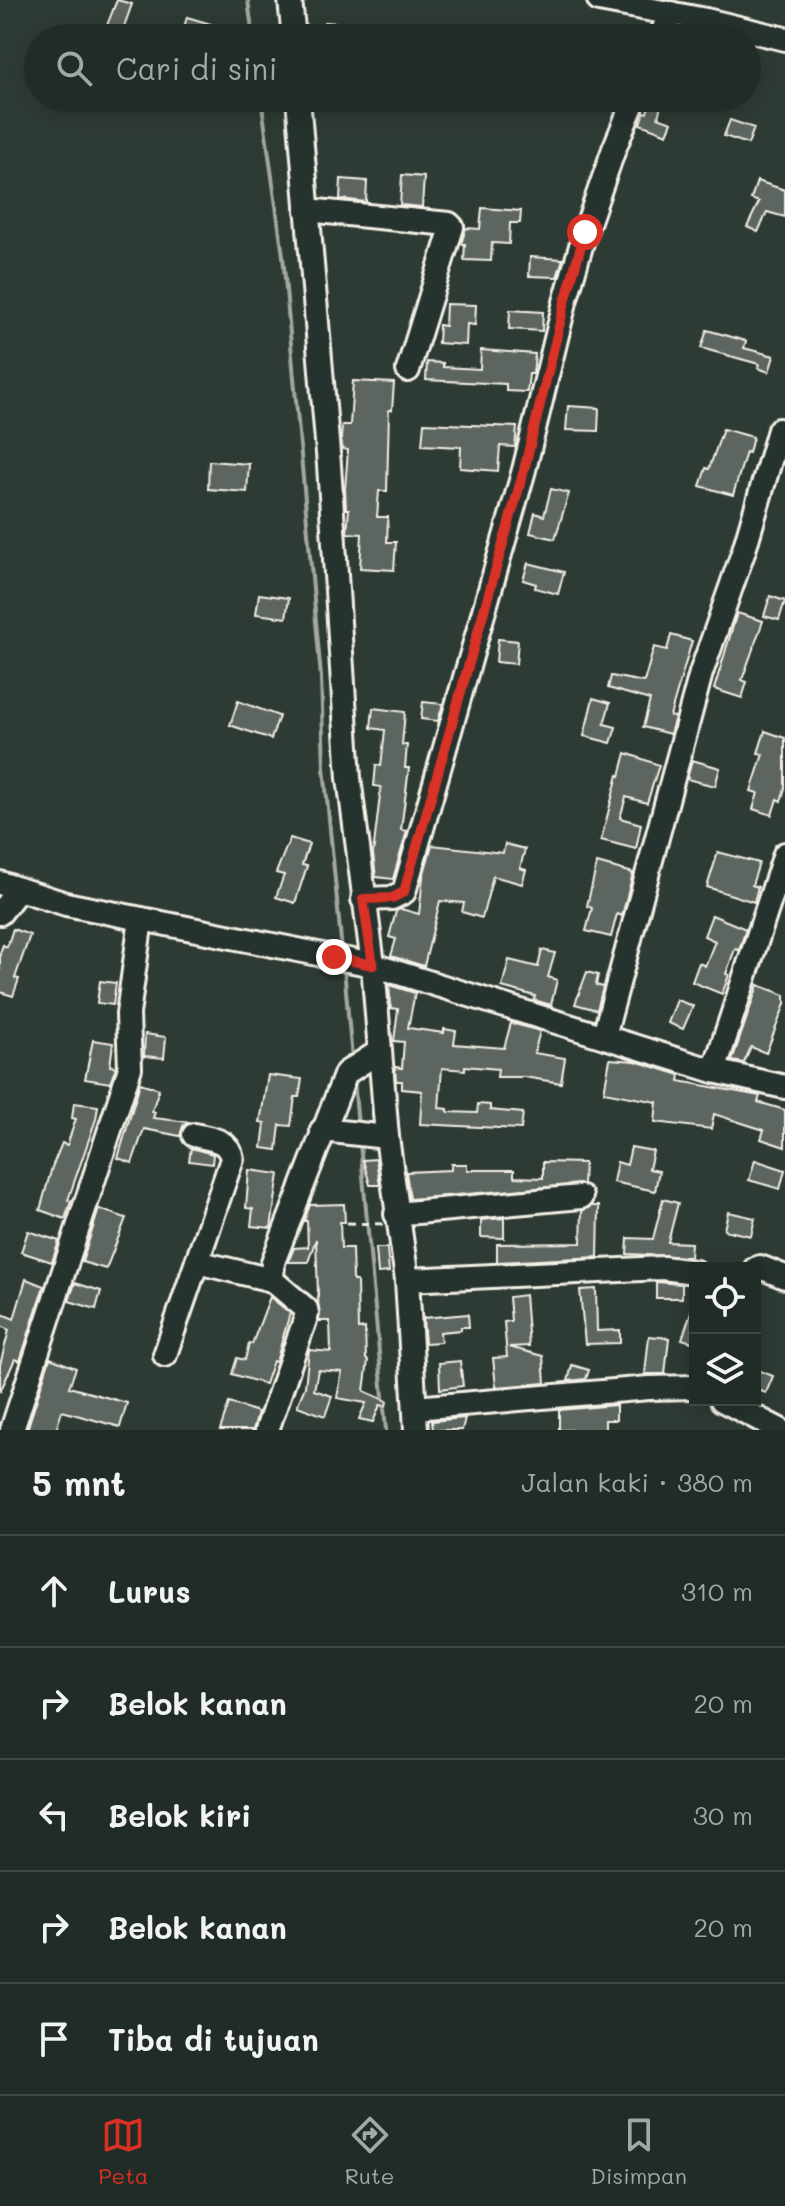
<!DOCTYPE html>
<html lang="id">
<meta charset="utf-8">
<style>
body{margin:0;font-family:Mali,sans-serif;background:#2a342f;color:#f1f3f6}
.controls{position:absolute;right:24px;bottom:24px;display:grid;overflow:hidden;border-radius:0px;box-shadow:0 4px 20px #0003}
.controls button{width:72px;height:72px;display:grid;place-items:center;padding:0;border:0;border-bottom:2px solid #3f4844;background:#222c27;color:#f1f3f6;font:40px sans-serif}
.stop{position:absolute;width:24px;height:24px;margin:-18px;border:6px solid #d93025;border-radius:50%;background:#fff}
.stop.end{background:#d93025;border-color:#fff;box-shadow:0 2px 8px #0008}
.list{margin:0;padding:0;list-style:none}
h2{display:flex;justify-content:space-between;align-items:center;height:104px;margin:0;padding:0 32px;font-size:34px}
h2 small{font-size:26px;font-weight:400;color:#a2a7a7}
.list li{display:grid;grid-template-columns:52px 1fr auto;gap:24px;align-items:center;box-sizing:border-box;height:112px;padding:0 32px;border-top:2px solid #3f4844}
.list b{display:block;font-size:30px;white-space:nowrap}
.list em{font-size:26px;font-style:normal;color:#a2a7a7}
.icon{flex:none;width:44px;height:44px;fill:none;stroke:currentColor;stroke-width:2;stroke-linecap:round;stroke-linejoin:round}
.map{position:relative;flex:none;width:785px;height:1430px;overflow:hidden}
.search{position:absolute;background:#222c27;box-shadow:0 4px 20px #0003;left:24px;right:24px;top:24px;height:88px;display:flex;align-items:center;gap:20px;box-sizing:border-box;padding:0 28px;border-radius:44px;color:#a2a7a7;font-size:30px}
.sheet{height:664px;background:#222c27}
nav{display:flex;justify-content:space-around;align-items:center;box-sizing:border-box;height:112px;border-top:2px solid #3f4844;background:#222c27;font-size:22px;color:#a2a7a7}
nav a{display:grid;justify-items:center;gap:4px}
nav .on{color:#d93025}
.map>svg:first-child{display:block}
</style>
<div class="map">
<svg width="785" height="1430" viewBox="0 0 785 1430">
<rect width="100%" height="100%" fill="#2e3b34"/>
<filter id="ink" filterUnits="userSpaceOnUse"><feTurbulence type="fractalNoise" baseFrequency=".0125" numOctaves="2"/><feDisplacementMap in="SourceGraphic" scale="16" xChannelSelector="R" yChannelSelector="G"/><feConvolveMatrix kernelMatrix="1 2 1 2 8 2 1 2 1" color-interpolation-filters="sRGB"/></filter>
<g filter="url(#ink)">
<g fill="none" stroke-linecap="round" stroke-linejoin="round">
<!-- stream -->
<g stroke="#a4a8a0" stroke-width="4">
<polyline points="248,0 253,38"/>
<polyline points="261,98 283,256 321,677 324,768 342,951"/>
<polyline points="344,968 352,1059"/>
<polyline points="354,1080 358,1127"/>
<polyline points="360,1143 386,1430"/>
</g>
</g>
<!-- building -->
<g fill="#5c655e" stroke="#f4f1e8" stroke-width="2">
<polygon points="117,0 132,4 120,38 102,38"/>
<polygon points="187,17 214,25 210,38 181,38"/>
<polygon points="324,22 356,24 355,38 323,38"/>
<polygon points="651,98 663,98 658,117 672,122 667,134 640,124 644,112 647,113"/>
<polygon points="730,120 754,128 748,144 724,136"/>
<polygon points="402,175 424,177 422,207 400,205"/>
<polygon points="341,179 367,181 366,202 340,199"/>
<polygon points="757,181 785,190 785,217 767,212 758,232 747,227 759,202 751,199"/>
<polygon points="482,208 521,211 520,223 510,223 509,244 492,243 491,261 464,260 465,244 461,244 466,228 480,229"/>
<polygon points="530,257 563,259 557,277 529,276"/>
<polygon points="446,304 476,305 475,325 467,324 466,345 438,343 439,325 445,326"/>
<polygon points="510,310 543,312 542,331 509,329"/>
<polygon points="707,330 746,341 744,348 774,356 769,372 758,368 759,364 701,348"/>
<polygon points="481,350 535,354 533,374 529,374 527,392 506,391 506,384 426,380 427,362 443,363 443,367 480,369"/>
<polygon points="353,381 394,383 392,410 389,410 387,491 379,491 377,517 388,517 387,542 396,542 394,570 360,568 362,534 347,533 349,509 346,509 345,489 348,450 342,449 341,438 342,425 350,425"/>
<polygon points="568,406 599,408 598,431 566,430"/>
<polygon points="424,423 517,427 515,447 500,446 498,471 460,468 461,447 422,445"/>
<polygon points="723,429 753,437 749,453 746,452 733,495 700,486 706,468 709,469"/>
<polygon points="209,461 249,464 247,492 208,489"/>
<polygon points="551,489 569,493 555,539 530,533 535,513 544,516"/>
<polygon points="528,563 564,572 558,594 535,588 536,584 523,580"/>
<polygon points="259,594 289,598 286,618 256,614"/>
<polygon points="770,596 785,601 779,620 764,616"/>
<polygon points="737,613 763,621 742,680 747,682 742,698 714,689"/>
<polygon points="671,635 692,641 670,716 675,717 670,734 643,727 650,700 608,688 611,676 644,682 654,647 667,650"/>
<polygon points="498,639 518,641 516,664 496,662"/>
<polygon points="593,698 610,703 604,724 616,727 611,743 584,736"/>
<polygon points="238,701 279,716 271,739 230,725"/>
<polygon points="423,702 443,704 438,721 421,719"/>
<polygon points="373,708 405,712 402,745 407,745 405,768 409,768 401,830 407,831 393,879 376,877 373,854 381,787 374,786 376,765 381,766 385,730 371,728"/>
<polygon points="765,731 785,738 785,788 781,801 777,799 772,815 753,809 758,793 751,791 763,754 758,753"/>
<polygon points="626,753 659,765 647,803 626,797 620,818 641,824 636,849 601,840 618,775 620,776"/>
<polygon points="692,760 720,768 715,786 687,779"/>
<polygon points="290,838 309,844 302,865 307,866 295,903 276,897 284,875 276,873"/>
<polygon points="505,844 525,849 520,868 526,870 522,884 493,876 482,918 462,912 464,903 440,901 424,966 391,956 396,939 389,937 396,911 401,909 419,914 423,877 432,845 503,853"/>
<polygon points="718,852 759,863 752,885 758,887 754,902 707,887"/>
<polygon points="597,863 633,873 622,916 617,914 611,937 586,931 592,908 587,906"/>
<polygon points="712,915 746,929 739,950 735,949 726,974 729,975 722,994 692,982 699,963 705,966 715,941 704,936"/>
<polygon points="13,929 30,935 15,978 19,979 13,996 0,992 0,953 3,945 7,947"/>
<polygon points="542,950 555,953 548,977 557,980 551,1005 534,1000 535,996 502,987 509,960 538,967"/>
<polygon points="587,972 598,975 596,985 603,987 597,1010 575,1004"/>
<polygon points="100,981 116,983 113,1005 97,1003"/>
<polygon points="389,985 415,993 408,1028 444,1033 444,1029 456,1031 454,1044 504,1048 511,1023 540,1031 534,1053 565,1058 561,1083 524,1077 497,1077 498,1069 465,1066 465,1070 442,1068 439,1108 448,1109 448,1112 477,1113 478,1104 490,1105 490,1110 523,1113 521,1129 420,1124 422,1091 402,1089 402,1081 396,1081 395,1067 402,1068 404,1042 394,1041 398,1009 391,1008"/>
<polygon points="758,985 785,995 785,1004 766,1053 751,1047 744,1063 732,1061"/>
<polygon points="677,1000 693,1006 683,1029 668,1023"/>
<polygon points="145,1034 166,1037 164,1058 144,1056"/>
<polygon points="93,1040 113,1043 110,1066 116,1067 110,1083 85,1079"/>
<polygon points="610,1059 635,1061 680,1075 679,1081 760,1096 758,1102 785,1110 785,1147 761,1139 764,1130 714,1114 711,1129 655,1122 657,1102 604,1092"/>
<polygon points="268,1075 302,1079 299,1097 295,1097 291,1126 280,1125 277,1150 262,1148 265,1123 260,1122"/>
<polygon points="140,1083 159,1089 152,1111 155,1112 153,1118 188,1122 183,1126 180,1136 144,1129 132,1163 118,1158"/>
<polygon points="74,1103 98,1106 96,1119 68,1200 71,1201 65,1219 40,1210 52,1167 62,1143 67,1145 76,1119 72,1118"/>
<polygon points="631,1147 653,1151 649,1169 659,1171 655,1191 613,1182 617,1162 627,1165"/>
<polygon points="191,1148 213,1154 212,1164 189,1161"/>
<polygon points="376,1159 380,1185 370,1185 363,1160"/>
<polygon points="755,1160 785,1170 780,1189 749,1180"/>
<polygon points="543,1162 584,1163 583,1184 410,1199 406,1172 451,1170 451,1164 467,1164 467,1170 514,1170 514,1177 543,1178"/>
<polygon points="249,1170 279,1174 271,1228 251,1226 253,1209 246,1208"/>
<polygon points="663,1199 678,1203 668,1242 691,1243 690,1257 627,1254 628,1238 653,1239"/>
<polygon points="344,1204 345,1222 340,1222 341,1248 352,1248 353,1281 357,1281 358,1329 365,1328 366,1359 368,1360 364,1391 387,1401 386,1406 380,1405 373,1422 359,1419 366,1403 337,1398 342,1372 318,1370 314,1390 332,1396 325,1416 297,1406 305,1387 309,1350 331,1352 330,1321 319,1321 316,1239 308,1262 288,1262 294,1248 308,1247 307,1221 304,1221 310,1205"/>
<polygon points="591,1206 599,1206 598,1257 497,1262 497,1244 581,1243 582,1211"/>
<polygon points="99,1209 126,1218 106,1269 82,1262"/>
<polygon points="728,1212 755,1218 751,1236 724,1230"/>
<polygon points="504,1218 504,1238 481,1237 481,1220"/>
<polygon points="28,1231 59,1241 52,1262 21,1252"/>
<polygon points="376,1248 387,1248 389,1272 378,1273"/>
<polygon points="26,1279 44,1286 20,1361 15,1359 0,1392 0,1365 9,1330 0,1325 0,1313 14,1319"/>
<polygon points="656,1282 682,1284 682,1298 656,1298"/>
<polygon points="75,1283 101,1291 96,1309 69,1301"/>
<polygon points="596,1289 597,1331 620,1330 620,1343 585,1344 580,1290"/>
<polygon points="525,1295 529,1346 509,1347 543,1356 545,1383 496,1387 493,1358 507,1357 504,1322 511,1321 509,1297"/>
<polygon points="270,1297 290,1313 276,1362 273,1361 265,1384 232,1374 237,1358 245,1360 249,1343 252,1344"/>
<polygon points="693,1306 695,1306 695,1343 682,1339"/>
<polygon points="468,1314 469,1327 461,1327 461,1330 440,1332 441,1342 425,1343 423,1318"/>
<polygon points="649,1336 669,1338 665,1374 645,1374"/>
<polygon points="50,1358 76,1368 69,1387 127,1403 120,1427 62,1411 56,1430 27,1430"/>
<polygon points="460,1361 463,1386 440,1389 439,1363"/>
<polygon points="572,1365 589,1370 586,1379 568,1381"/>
<polygon points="755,1369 773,1376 766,1393 755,1389"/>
<polygon points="229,1403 258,1412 253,1430 220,1430"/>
<polygon points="616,1405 616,1420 605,1420 605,1430 559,1430 559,1410"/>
<polygon points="465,1418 462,1430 433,1430 432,1421"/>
</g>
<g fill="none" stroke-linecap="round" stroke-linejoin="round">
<defs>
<g id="minor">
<polyline points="290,0 294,38"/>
<polyline points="599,0 706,20 785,39"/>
<polyline points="660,38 671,13"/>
<polyline points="298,98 329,465 349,778 373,965 387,1137 407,1280 416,1430"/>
<polyline points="307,210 449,224 452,227 408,370"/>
<polyline points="0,883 66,904 373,965 714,1071 785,1087"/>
<polyline points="363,899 392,898 404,892 524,470 565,302 585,232 614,149 635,98"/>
<polyline points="0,913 18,890"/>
<polyline points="604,1036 701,673 744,550 779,430"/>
<polyline points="714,1071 785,854"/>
<polyline points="322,1130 387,1137"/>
<polyline points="396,1214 581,1197"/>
<polyline points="197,1262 272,1280"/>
<polyline points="755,1269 760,1267 785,1277"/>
<polyline points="407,1280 663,1268 695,1272"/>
<path d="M165,1355l67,-196c-3,-20 -21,-20 -38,-24"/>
<polyline points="722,1400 780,1430"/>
<polyline points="415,1408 649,1388 695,1387"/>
<polyline points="12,1430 130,1068 128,1014 141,919"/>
<polyline points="267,1430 307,1314 306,1309 272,1280 273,1262 346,1073 380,1051"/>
</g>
</defs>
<!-- minor casing -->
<use href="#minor" stroke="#f4f1e8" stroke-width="28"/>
<!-- path -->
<polyline stroke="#f4f1e8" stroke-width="3" stroke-dasharray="8 6" stroke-linecap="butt" points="347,1223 383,1224"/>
<!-- minor -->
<use href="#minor" stroke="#26332d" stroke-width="22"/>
</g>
</g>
<g fill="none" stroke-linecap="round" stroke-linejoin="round" filter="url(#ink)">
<!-- route -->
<polyline stroke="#d93025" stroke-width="10" points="334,957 373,965 363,899 392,898 404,892 524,470 565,302 585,232"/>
</g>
</svg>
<div class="controls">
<button><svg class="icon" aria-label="locate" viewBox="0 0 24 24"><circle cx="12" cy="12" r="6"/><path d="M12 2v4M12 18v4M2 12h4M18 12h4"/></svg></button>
<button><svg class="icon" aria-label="layers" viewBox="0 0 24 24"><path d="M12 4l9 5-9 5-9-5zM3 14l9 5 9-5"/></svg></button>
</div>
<div class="stop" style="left:585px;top:232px"></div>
<div class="stop end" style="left:334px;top:957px"></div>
<div class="search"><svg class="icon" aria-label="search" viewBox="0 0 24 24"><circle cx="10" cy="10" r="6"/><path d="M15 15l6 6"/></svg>Cari di sini</div>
</div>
<section class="sheet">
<h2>5 mnt<small>Jalan kaki · 380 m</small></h2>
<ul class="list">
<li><svg class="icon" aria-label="ahead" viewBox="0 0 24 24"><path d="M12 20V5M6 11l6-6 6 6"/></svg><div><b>Lurus</b></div><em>310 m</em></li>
<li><svg class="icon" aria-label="right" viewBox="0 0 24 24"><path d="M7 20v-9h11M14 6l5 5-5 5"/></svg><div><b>Belok kanan</b></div><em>20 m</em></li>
<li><svg class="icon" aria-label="left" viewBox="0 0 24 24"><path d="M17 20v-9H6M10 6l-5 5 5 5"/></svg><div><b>Belok kiri</b></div><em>30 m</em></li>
<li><svg class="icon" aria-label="right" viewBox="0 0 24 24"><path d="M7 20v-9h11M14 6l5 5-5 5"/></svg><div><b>Belok kanan</b></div><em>20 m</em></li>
<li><svg class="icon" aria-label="arrive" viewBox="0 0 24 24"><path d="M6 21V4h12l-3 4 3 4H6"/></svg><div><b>Tiba di tujuan</b></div></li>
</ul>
</section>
<nav>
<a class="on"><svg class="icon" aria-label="map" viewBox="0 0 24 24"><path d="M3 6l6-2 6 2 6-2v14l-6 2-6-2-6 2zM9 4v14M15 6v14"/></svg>Peta</a>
<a><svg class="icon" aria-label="directions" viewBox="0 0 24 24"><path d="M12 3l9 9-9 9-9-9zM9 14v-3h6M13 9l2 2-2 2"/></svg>Rute</a>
<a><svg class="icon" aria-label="saved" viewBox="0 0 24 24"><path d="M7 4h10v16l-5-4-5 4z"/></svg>Disimpan</a>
</nav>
